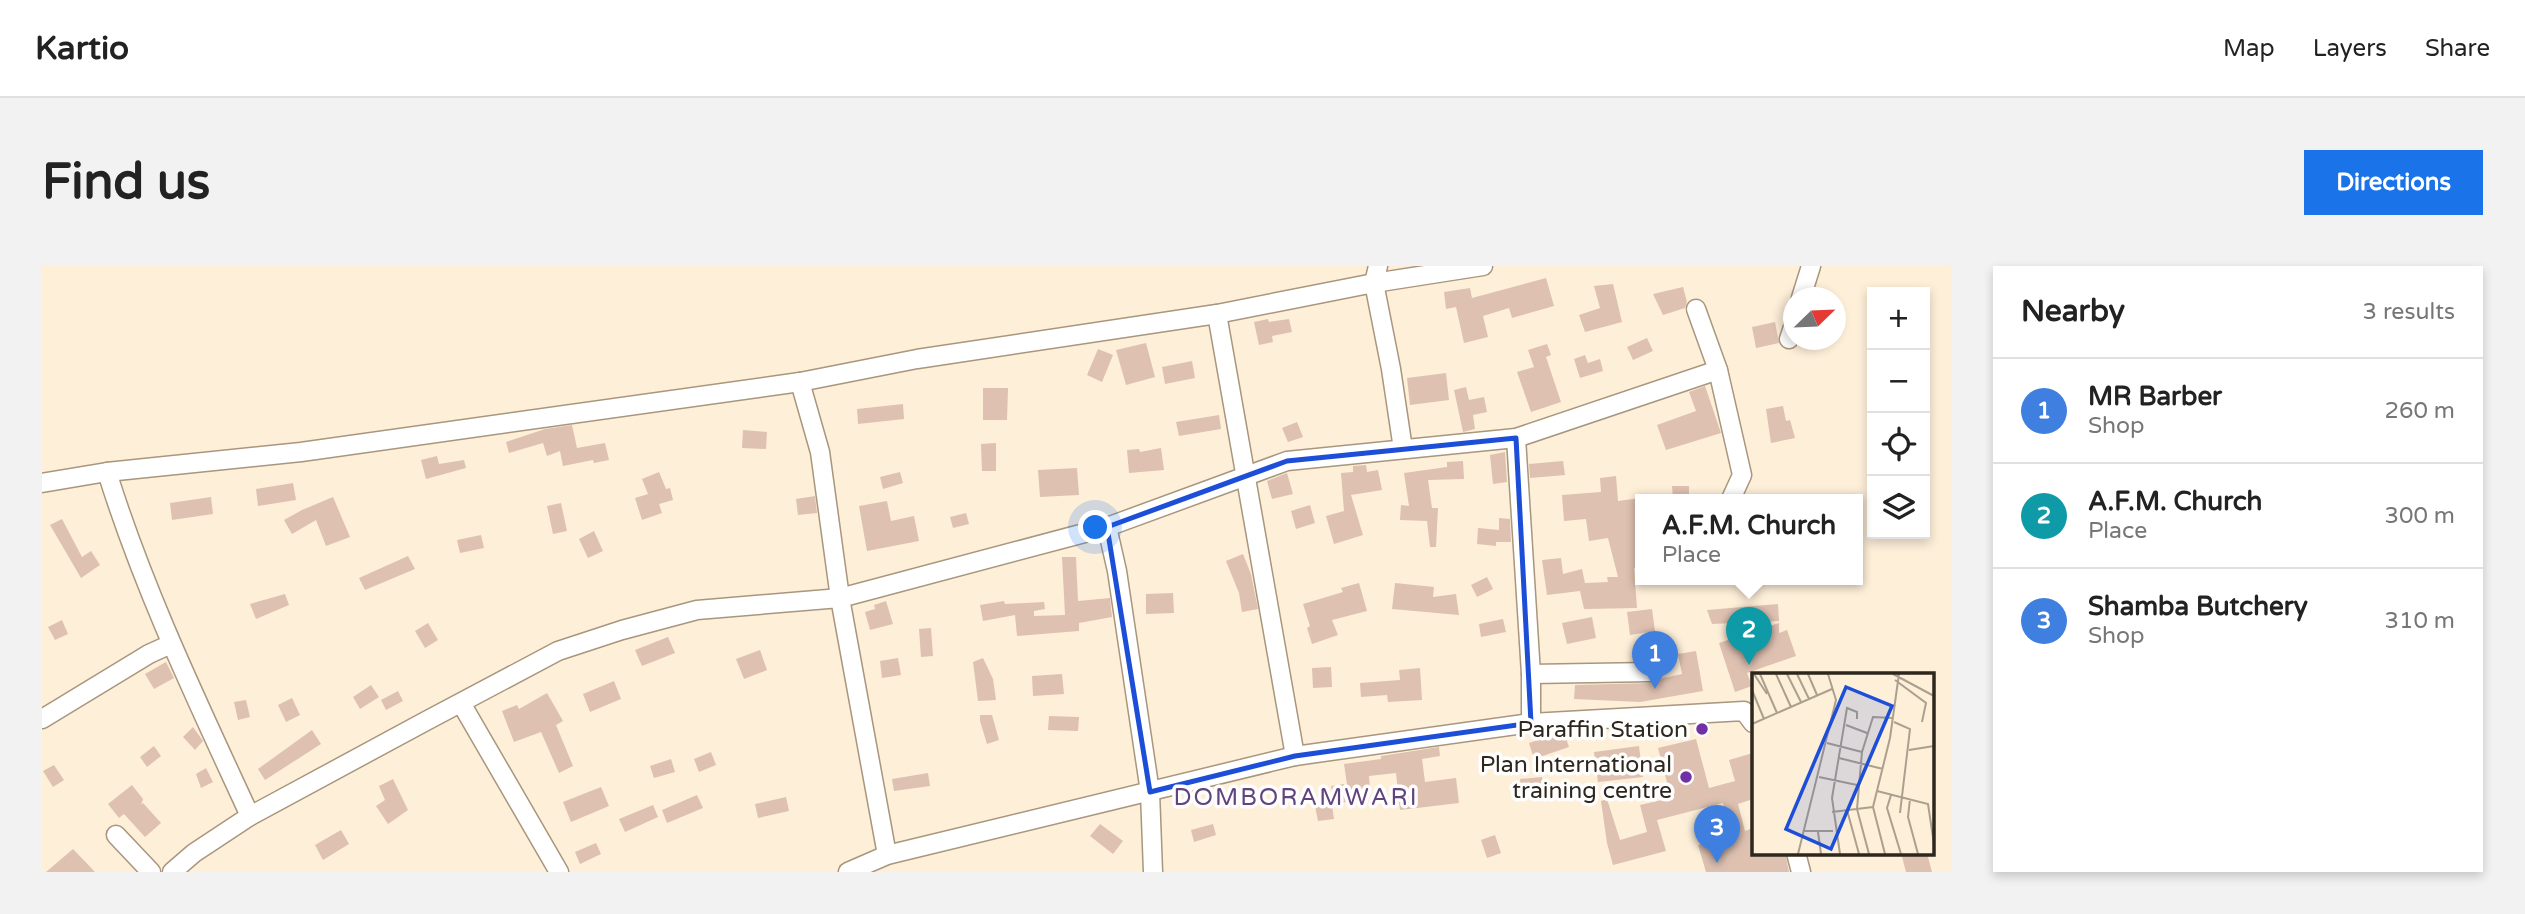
<!DOCTYPE html>
<meta charset="utf-8">
<style>
body{margin:0;font-family:"Varela Round",sans-serif;background:#f2f2f2;color:#222}
.controls{position:absolute;right:21px;top:21px;display:grid;overflow:hidden;border-radius:0px;box-shadow:0 4px 10px #0003}
.controls button{width:63px;height:63px;display:grid;place-items:center;padding:0;border:0;border-bottom:2px solid #e0e0e0;background:#fff;color:#222;font:35px sans-serif}
.compass{position:absolute;left:1741px;top:21px;width:63px;height:63px;border-radius:50%;background:#fff;box-shadow:0 4px 10px #0003;rotate:67deg}
.you{position:absolute;left:1054px;top:262px;width:24px;height:24px;margin:-18px;border:5px solid #fff;border-radius:50%;background:#1a73e8;box-shadow:0 0 0 10px #1a73e833}
.badge{display:grid;place-items:center;width:46px;height:46px;border-radius:50%;background:#1a73e8;color:#fff;font-size:23px;font-weight:700}
.pin{position:absolute;translate:-50% -58px;filter:drop-shadow(0 2px 4px #0008)}
.pin::after{content:'';position:absolute;top:37px;width:24px;height:21px;background:inherit;clip-path:polygon(0 0,100% 0,50% 100%)}
.popup{position:absolute;left:1593px;top:228px;width:228px;height:91px;box-sizing:border-box;display:grid;place-content:center;border-radius:0px;background:#fff;filter:drop-shadow(0 2px 5px #0005);font-size:23px;white-space:nowrap;color:#767676}
.popup b{font-size:26px;color:#222}
.popup::after{content:'';position:absolute;left:50%;top:100%;margin-left:-14px;border:14px solid transparent;border-top-color:#fff}
.list{margin:0;padding:0;list-style:none}
h2{display:flex;justify-content:space-between;align-items:center;height:91px;margin:0;padding:0 28px;font-size:30px}
h2 small{font-size:23px;font-weight:400;color:#767676}
.list li{display:grid;grid-template-columns:46px 1fr auto;gap:21px;align-items:center;box-sizing:border-box;height:105px;padding:0 28px;border-top:2px solid #e0e0e0}
.list b{display:block;font-size:26px;white-space:nowrap}
.list p{margin:0;font-size:23px;white-space:nowrap;color:#767676}
.list em{font-size:23px;font-style:normal;color:#767676}
.icon{flex:none;width:38px;height:38px;fill:none;stroke:currentColor;stroke-width:2;stroke-linecap:round;stroke-linejoin:round}
.map{position:relative;flex:none;width:1909px;height:606px;overflow:hidden;border-radius:0px}
header{display:flex;align-items:center;gap:42px;box-sizing:border-box;height:98px;padding:0 35px;background:#fff;border-bottom:2px solid #e0e0e0}
header strong{font-size:33px}
nav{display:flex;gap:38px;margin-inline-start:auto;font-size:24px}
.intro{display:flex;align-items:center;justify-content:space-between;box-sizing:border-box;height:168px;padding:0 42px}
h1{margin:0;font-size:49px}
.button{padding:18px 32px;border-radius:0px;background:#1a73e8;color:#fff;font-size:24px;font-weight:700}
main{display:flex;gap:42px;padding:0 42px}
aside{flex:1;background:#fff;border-radius:0px;box-shadow:0 4px 10px #0003}
.map>svg:first-child{display:block}
</style>
<header>
<strong>Kartio</strong>
<nav><a>Map</a><a>Layers</a><a>Share</a></nav>
</header>
<div class="intro"><h1>Find us</h1><a class="button">Directions</a></div>
<main>
<div class="map">
<svg width="1909" height="606" viewBox="0 0 1909 606">
<rect width="100%" height="100%" fill="#feefd9"/>
<!-- building -->
<g fill="#dec1b1">
<polygon points="1504,12 1512,40 1470,52 1467,42 1441,50 1446,71 1422,77 1414,41 1404,43 1402,26 1428,22 1430,32"/>
<polygon points="1571,18 1580,56 1543,66 1537,49 1558,42 1552,20"/>
<polygon points="1641,21 1645,36 1643,42 1621,49 1611,28"/>
<polygon points="1226,53 1227,56 1247,53 1250,66 1230,70 1231,76 1217,79 1212,56"/>
<polygon points="1733,56 1737,77 1714,82 1710,61"/>
<polygon points="1605,72 1611,85 1591,94 1585,81"/>
<polygon points="1104,77 1113,111 1084,119 1074,84"/>
<polygon points="1505,78 1509,89 1504,91 1519,136 1489,146 1475,106 1492,101 1486,84"/>
<polygon points="1056,83 1071,89 1060,116 1045,109"/>
<polygon points="1543,89 1546,97 1558,93 1561,105 1538,112 1532,93"/>
<polygon points="1150,95 1153,112 1123,118 1120,101"/>
<polygon points="1404,107 1407,134 1368,139 1365,112"/>
<polygon points="1663,120 1679,167 1624,184 1615,159 1654,145 1647,126"/>
<polygon points="1424,121 1427,134 1442,131 1445,146 1431,149 1433,163 1421,166 1412,124"/>
<polygon points="941,122 966,122 965,154 941,154"/>
<polygon points="861,138 862,153 816,158 815,143"/>
<polygon points="1741,140 1744,155 1748,154 1753,172 1729,177 1724,143"/>
<polygon points="1177,149 1179,163 1137,170 1134,156"/>
<polygon points="1255,156 1261,171 1246,176 1240,162"/>
<polygon points="530,159 535,182 563,177 567,194 552,197 551,194 521,200 518,185 505,190 501,177 467,187 464,176 503,163"/>
<polygon points="701,164 725,166 724,183 700,182"/>
<polygon points="954,177 954,205 940,205 939,178"/>
<polygon points="1119,182 1122,204 1087,207 1085,184 1097,183 1098,186"/>
<polygon points="1463,186 1465,216 1451,218 1448,189"/>
<polygon points="395,190 397,198 422,194 424,202 384,213 379,194"/>
<polygon points="1421,195 1422,213 1386,214 1390,242 1396,242 1394,281 1388,281 1385,255 1358,254 1359,239 1367,240 1362,207 1405,201 1405,196"/>
<polygon points="1521,195 1523,209 1488,212 1487,198"/>
<polygon points="1324,199 1325,206 1336,204 1340,224 1309,229 1321,269 1292,278 1284,250 1302,245 1299,207 1311,206 1311,200"/>
<polygon points="1035,202 1037,229 998,231 996,204"/>
<polygon points="617,206 624,223 628,222 631,234 617,238 620,247 600,254 593,232 606,228 600,213"/>
<polygon points="858,206 861,217 841,223 838,211"/>
<polygon points="1245,207 1251,228 1230,233 1225,215"/>
<polygon points="1574,210 1576,235 1599,232 1599,300 1592,302 1595,342 1542,343 1538,325 1505,329 1500,294 1519,292 1521,308 1540,303 1543,317 1566,316 1565,311 1576,311 1566,272 1547,275 1544,253 1522,255 1520,229 1559,226 1558,212"/>
<polygon points="251,217 254,234 216,240 214,223"/>
<polygon points="1630,220 1647,220 1647,233 1631,233"/>
<polygon points="773,230 775,247 756,249 754,233"/>
<polygon points="169,231 171,248 130,254 128,237"/>
<polygon points="291,231 308,271 284,280 274,254 250,268 242,254 260,244"/>
<polygon points="845,235 849,255 872,250 877,275 825,285 817,240"/>
<polygon points="519,237 525,265 511,268 505,240"/>
<polygon points="1268,239 1273,257 1254,263 1249,245"/>
<polygon points="924,247 927,258 911,262 908,251"/>
<polygon points="1457,252 1468,253 1469,276 1454,276 1454,280 1435,278 1436,262 1457,264"/>
<polygon points="20,253 40,291 49,285 58,299 39,312 8,259"/>
<polygon points="552,265 561,285 546,292 537,273"/>
<polygon points="439,269 442,282 418,287 415,274"/>
<polygon points="1201,288 1209,308 1216,343 1200,346 1197,327 1184,295"/>
<polygon points="366,290 373,303 323,324 317,312"/>
<polygon points="1020,291 1034,291 1036,335 1068,332 1070,351 1037,357 1037,365 975,370 973,349 941,355 938,339 962,335 963,338 1002,336 1003,343 992,345 992,350 1023,349"/>
<polygon points="1445,311 1451,323 1435,331 1429,319"/>
<polygon points="1317,317 1325,345 1290,354 1296,369 1270,378 1265,362 1268,360 1261,338 1301,326 1299,322"/>
<polygon points="1353,317 1392,321 1391,331 1414,328 1417,349 1350,343"/>
<polygon points="1131,327 1132,347 1104,348 1104,328"/>
<polygon points="243,328 247,339 214,353 208,338"/>
<polygon points="844,335 851,358 828,364 823,346 833,343 832,339"/>
<polygon points="1736,338 1737,355 1670,358 1665,344"/>
<polygon points="1610,343 1613,365 1588,369 1585,346"/>
<polygon points="1550,351 1554,372 1525,378 1520,357"/>
<polygon points="1461,353 1464,366 1439,371 1437,358"/>
<polygon points="20,354 26,368 13,374 6,361"/>
<polygon points="386,357 396,374 383,382 373,365"/>
<polygon points="1737,357 1737,367 1745,364 1754,390 1705,407 1710,420 1693,426 1677,377"/>
<polygon points="889,362 891,390 879,391 877,363"/>
<polygon points="626,371 633,387 600,400 593,384"/>
<polygon points="718,384 725,404 702,413 694,393"/>
<polygon points="1654,385 1661,425 1598,436 1532,433 1533,419 1608,417 1617,413 1640,408 1636,388"/>
<polygon points="856,392 859,409 840,412 838,395"/>
<polygon points="941,392 951,413 954,434 936,435 931,396"/>
<polygon points="124,396 132,412 112,423 103,408"/>
<polygon points="1289,401 1290,421 1271,422 1270,402"/>
<polygon points="1378,402 1380,434 1346,436 1345,429 1319,431 1318,417 1358,414 1357,404"/>
<polygon points="1020,408 1022,428 991,430 990,410"/>
<polygon points="572,415 579,433 548,446 541,428"/>
<polygon points="329,419 337,431 318,443 311,431"/>
<polygon points="356,425 361,435 344,444 339,434"/>
<polygon points="505,427 521,455 514,459 531,500 517,507 499,466 472,476 460,445 475,439 477,443"/>
<polygon points="250,432 258,449 244,456 236,439"/>
<polygon points="204,434 208,451 196,454 192,436"/>
<polygon points="938,449 950,449 957,474 945,478 938,455"/>
<polygon points="1007,450 1037,451 1036,465 1006,464"/>
<polygon points="151,461 161,475 153,484 141,471"/>
<polygon points="270,464 279,478 223,514 216,503"/>
<polygon points="1518,467 1522,467 1527,481 1492,493 1487,477"/>
<polygon points="1654,473 1667,522 1693,515 1687,494 1711,487 1711,533 1696,538 1703,565 1711,562 1711,587 1743,587 1747,606 1664,606 1656,579 1689,571 1681,537 1615,554 1624,585 1571,599 1565,577 1559,535 1565,533 1578,574 1605,566 1598,539 1629,532 1616,482"/>
<polygon points="112,480 119,490 105,501 98,491"/>
<polygon points="1597,480 1601,511 1556,516 1552,486"/>
<polygon points="1397,481 1398,490 1380,493 1383,516 1414,512 1417,537 1358,544 1354,507 1327,510 1328,522 1306,525 1302,498 1339,493 1339,490"/>
<polygon points="669,486 674,499 657,506 652,493"/>
<polygon points="629,493 633,506 612,512 608,500"/>
<polygon points="12,499 22,514 11,521 1,505"/>
<polygon points="164,502 171,516 159,522 154,508"/>
<polygon points="886,507 888,520 852,525 850,513"/>
<polygon points="1500,511 1502,530 1480,532 1478,513"/>
<polygon points="351,513 366,544 346,558 334,540 343,534 337,520"/>
<polygon points="1302,518 1305,536 1293,538 1289,520"/>
<polygon points="90,519 101,533 99,539 101,537 119,557 103,571 82,548 77,552 66,538"/>
<polygon points="559,521 567,540 529,556 521,536"/>
<polygon points="655,529 661,542 625,557 620,544"/>
<polygon points="744,531 747,545 716,552 713,538"/>
<polygon points="1289,533 1292,553 1276,555 1272,535"/>
<polygon points="611,539 616,551 583,566 577,553"/>
<polygon points="1058,558 1081,575 1071,588 1048,570"/>
<polygon points="1171,558 1174,569 1152,576 1149,564"/>
<polygon points="299,564 307,578 281,594 273,579"/>
<polygon points="1453,569 1459,587 1445,592 1439,574"/>
<polygon points="554,577 559,588 538,598 533,586"/>
<polygon points="31,583 53,606 4,606"/>
<polygon points="1859,587 1885,587 1890,606 1864,606"/>
</g>
<g fill="none" stroke-linecap="round" stroke-linejoin="round">
<defs>
<g id="minor">
<polyline points="1336,0 1332,17 1349,103 1361,183"/>
<polyline points="1759,32 1769,0"/>
<polyline points="1654,43 1676,104"/>
<polyline points="1175,48 1253,490"/>
<polyline points="1747,73 1752,58"/>
<polyline points="758,116 778,186 798,332 845,589"/>
<polyline points="1474,172 1489,408 1489,457"/>
<path d="M65,206c37,119 91,231 143,344"/>
<polyline points="0,217 65,206 259,186 758,116 875,93 1175,48 1332,17 1441,0"/>
<polyline points="1065,261 1075,305 1108,526 1111,606"/>
<polyline points="1489,408 1608,406"/>
<polyline points="419,437 517,606"/>
<polyline points="0,453 107,388 129,378"/>
<polyline points="74,569 109,606"/>
<polyline points="1754,587 1759,606"/>
<polyline points="130,606 152,587 208,550 384,455 516,385 580,364 655,344 798,332 1065,261 1245,195 1474,172 1676,104 1700,209 1689,233"/>
<polyline points="806,606 845,589 1253,490 1489,457 1702,445 1711,457"/>
</g>
</defs>
<!-- minor casing -->
<use href="#minor" stroke="#a8967d" stroke-width="21"/>
<!-- minor -->
<use href="#minor" stroke="#fff" stroke-width="18"/>
</g>
<!-- marked area -->
<path fill="none" stroke="#1d4ed8" stroke-width="5" stroke-linejoin="round" d="M1474,172l15,285 -236,33 -145,36 -43,-265 180,-66z"/>
<!-- markers -->
<g fill="#7130a5" stroke="#fefefe" stroke-width="2.5">
<circle cx="1660" cy="463" r="7"/>
<circle cx="1644" cy="511" r="7"/>
</g>
<g text-anchor="middle" stroke-width="7" stroke-linejoin="round" paint-order="stroke">
<!-- poi labels -->
<g font-size="23" fill="#2e271d" stroke="#fefefe" text-anchor="end">
<text x="1646" y="471">Paraffin Station</text>
<text x="1630" y="506">Plan International<tspan x="1630" dy="26">training centre</tspan></text>
</g>
<!-- neighbourhood labels -->
<g font-size="24" letter-spacing="2" fill="#61437e" stroke="#fefefe">
<text x="1254" y="539">DOMBORAMWARI</text>
</g>
</g>
<!-- overview -->
<g transform="translate(1710 407)">
<rect width="182" height="182" fill="#feefd9"/>
<path fill="none" stroke="#ab9f8e" stroke-width="2" d="M2,1l13,20M8,1l17,39M24,1l15,33M35,1l14,28M45,1l12,25M56,1l9,21M141,1l41,22M143,7l31,23 -4,19M0,17l12,29M142,49l16,7 -10,84M0,51l80,-35M94,52l21,8M75,70l35,9M157,77l25,-4M87,85l44,11M67,104l38,8M125,118l51,13 6,40M139,122l-4,13 14,46M158,126l-2,18 10,37M95,137l12,44M80,139l41,-5M51,158h30M66,159l3,22M46,181l38,-154 -8,-26M88,181l-8,-56 15,-90 10,4v7M117,181l-12,-45 5,-57 11,-35 20,1M133,181l-12,-47 17,-69 9,-64"/>
<path fill="#1d4ed8" fill-opacity="0.15" stroke="#1d4ed8" stroke-width="3.5" d="M94,14l46,19 -61,143 -45,-20z"/>
<rect width="182" height="182" fill="none" stroke="#2e271d" stroke-width="3.5"/>
</g>
</svg>
<div class="controls">
<button>+</button>
<button>−</button>
<button><svg class="icon" aria-label="locate" viewBox="0 0 24 24"><circle cx="12" cy="12" r="6"/><path d="M12 2v4M12 18v4M2 12h4M18 12h4"/></svg></button>
<button><svg class="icon" aria-label="layers" viewBox="0 0 24 24"><path d="M12 4l9 5-9 5-9-5zM3 14l9 5 9-5"/></svg></button>
</div>
<svg class="compass" viewBox="-18 -18 36 36"><path d="M0-13l5 13h-10z" fill="#e53935"/><path d="M0 13l5-13h-10z" fill="#767676"/></svg>
<div class="you"></div>
<div class="pin badge" style="left:1613px;top:423px;background:#3f7fe0">1</div>
<div class="pin badge" style="left:1707px;top:399px;background:#0f9aa8">2</div>
<div class="popup"><b>A.F.M. Church</b>Place</div>
<div class="pin badge" style="left:1675px;top:597px;background:#3f7fe0">3</div>
</div>
<aside>
<h2>Nearby<small>3 results</small></h2>
<ul class="list">
<li><span class="badge" style="background:#3f7fe0">1</span><div><b>MR Barber</b><p>Shop</p></div><em>260 m</em></li>
<li><span class="badge" style="background:#0f9aa8">2</span><div><b>A.F.M. Church</b><p>Place</p></div><em>300 m</em></li>
<li><span class="badge" style="background:#3f7fe0">3</span><div><b>Shamba Butchery</b><p>Shop</p></div><em>310 m</em></li>
</ul>
</aside>
</main>
